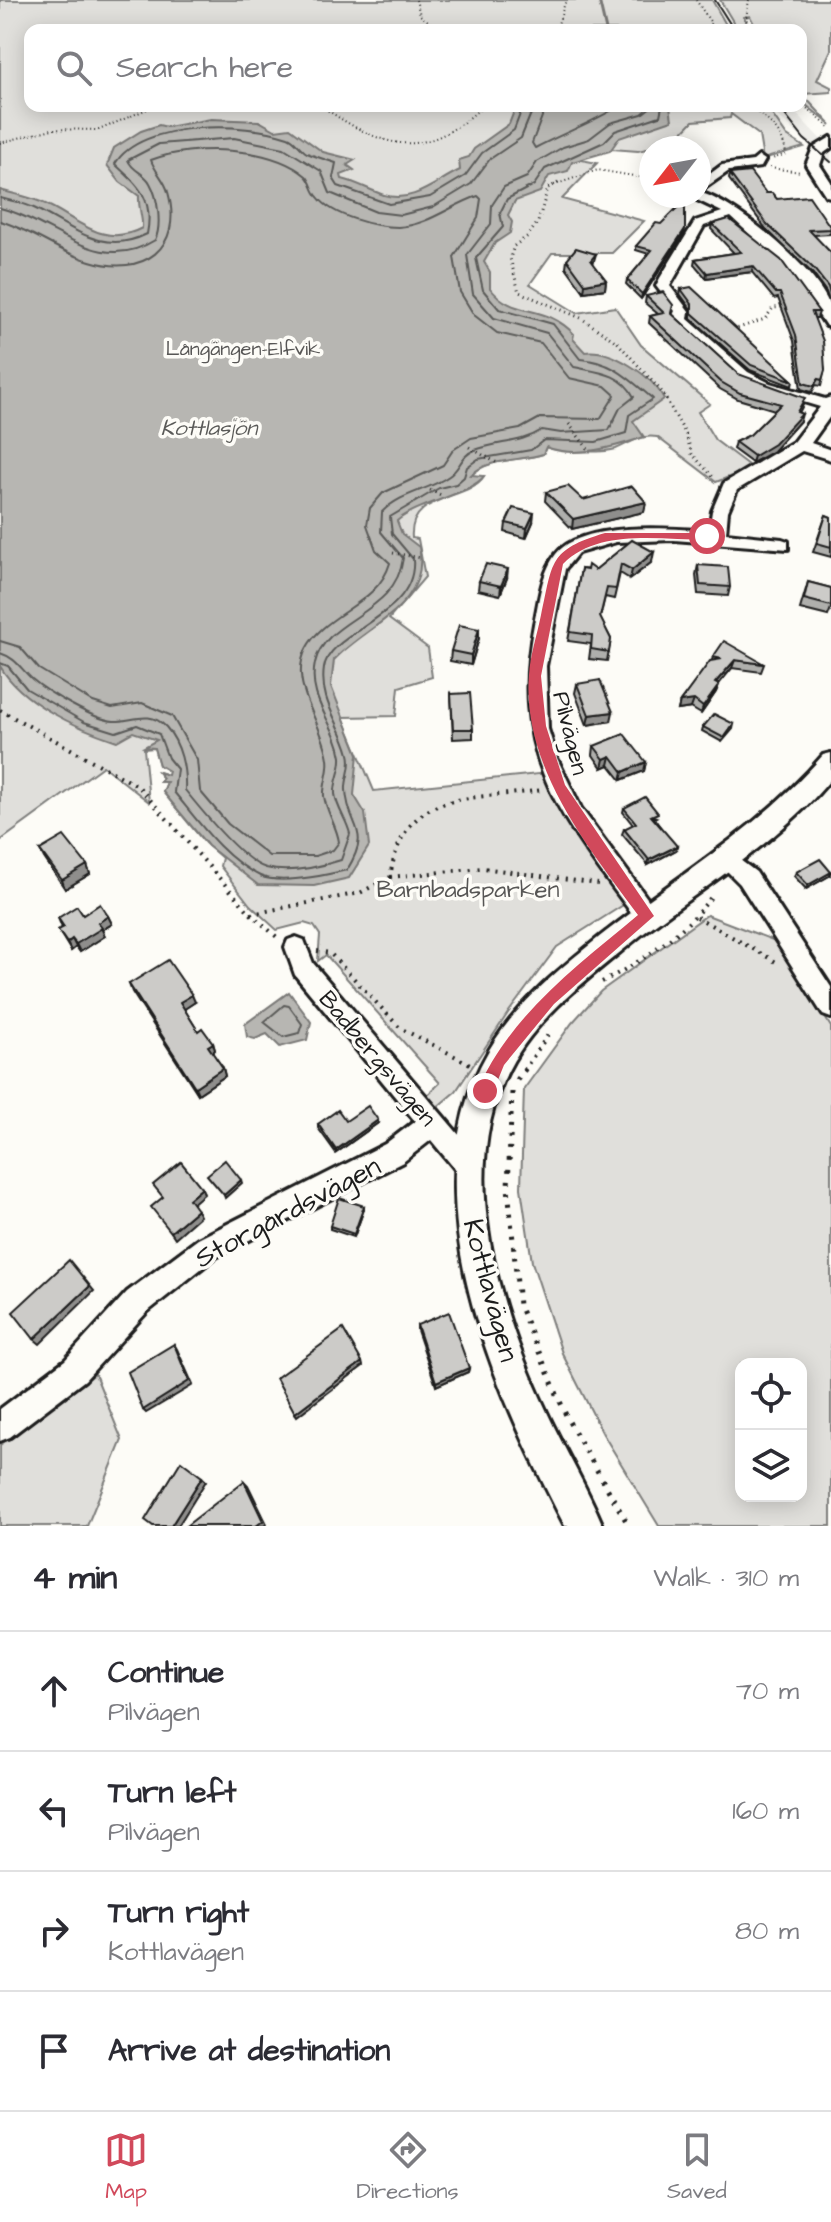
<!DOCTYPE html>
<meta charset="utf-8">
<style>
body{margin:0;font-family:"Architects Daughter",sans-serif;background:#f2f2f3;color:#2b2b33}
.controls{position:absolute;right:24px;bottom:24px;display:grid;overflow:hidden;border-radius:16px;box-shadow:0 4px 20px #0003}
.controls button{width:72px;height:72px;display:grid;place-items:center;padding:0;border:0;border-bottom:2px solid #e1e1e2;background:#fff;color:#2b2b33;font:40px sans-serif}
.compass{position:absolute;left:639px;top:136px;width:72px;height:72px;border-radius:50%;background:#fff;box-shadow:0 4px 20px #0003;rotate:239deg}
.stop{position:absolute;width:24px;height:24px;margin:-18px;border:6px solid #d1495b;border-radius:50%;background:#fff}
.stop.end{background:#d1495b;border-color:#fff;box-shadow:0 2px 8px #0008}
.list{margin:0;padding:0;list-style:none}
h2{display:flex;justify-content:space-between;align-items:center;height:104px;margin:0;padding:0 32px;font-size:34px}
h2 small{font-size:26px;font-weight:400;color:#7c7c81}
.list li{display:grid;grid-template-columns:52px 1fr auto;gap:24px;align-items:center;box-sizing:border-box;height:120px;padding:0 32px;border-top:2px solid #e1e1e2}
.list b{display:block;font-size:30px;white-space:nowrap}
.list p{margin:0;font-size:26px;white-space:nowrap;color:#7c7c81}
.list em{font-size:26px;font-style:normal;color:#7c7c81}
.icon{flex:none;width:44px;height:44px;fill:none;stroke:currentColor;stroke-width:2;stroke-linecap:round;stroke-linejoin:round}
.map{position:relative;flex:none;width:831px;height:1526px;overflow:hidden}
.search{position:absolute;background:#fff;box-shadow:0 4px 20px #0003;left:24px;right:24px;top:24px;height:88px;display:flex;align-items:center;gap:20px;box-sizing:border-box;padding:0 28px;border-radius:16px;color:#7c7c81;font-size:30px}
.sheet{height:584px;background:#fff}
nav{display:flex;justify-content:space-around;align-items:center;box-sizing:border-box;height:112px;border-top:2px solid #e1e1e2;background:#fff;font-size:22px;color:#7c7c81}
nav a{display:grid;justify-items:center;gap:4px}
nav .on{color:#d1495b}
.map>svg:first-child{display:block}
</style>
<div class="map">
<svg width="831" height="1526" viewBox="0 0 831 1526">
<rect width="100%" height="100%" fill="#fdfcf7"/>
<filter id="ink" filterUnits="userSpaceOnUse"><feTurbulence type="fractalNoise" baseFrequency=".0125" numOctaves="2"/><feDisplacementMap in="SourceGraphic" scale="16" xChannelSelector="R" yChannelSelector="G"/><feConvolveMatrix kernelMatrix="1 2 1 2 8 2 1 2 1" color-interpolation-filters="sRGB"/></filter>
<g filter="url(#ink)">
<!-- built -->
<polygon fill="#eeede9" points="766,106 789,106 831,150 831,164"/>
<!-- green -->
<g fill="#e0dfdb" stroke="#7e7e7c" stroke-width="2" fill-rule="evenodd">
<path d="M0,0h712l17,30h-699v76h736l21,30 17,11 -41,12 -4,-24 -28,-21 -1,4 -37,3 -21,22 -34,8 -26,-2 -28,8 -2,3 15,3 -35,36 82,22 -32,32h-60l-22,31 47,29 38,-6 26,38 69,59 -12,8 17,28 37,28 -36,14 -59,-45c-16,-3 -27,6 -41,12 -12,4 -59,3 -70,-2l-3,7c-22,7 -57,4 -72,22h13c-15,25 -76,17 -72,62l6,1 7,38 -36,42 39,29 4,29 -33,10 -3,29 -53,1 31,74 174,-18 80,129 -71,45 -49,66 -52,78 -20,17 -10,-12 14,-13 -114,-128 -8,6 2,-26 -6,-9 -10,-3 -27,7 -27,-25 -30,-39 2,-8 -17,-15 -42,-51 4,-10h-7l3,-4 -5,-6 10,3 1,-4 -10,-6 -5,-17 -10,1 5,53 -46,-36 -103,75z"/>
<polygon points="720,0 831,0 831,50 817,80 831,87 831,92 802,94 831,125 801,101 801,30 757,30 750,16 744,17 750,30 738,30"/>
<path d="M707,915l71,27 53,85v499h-172l-56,-92 -41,-81 -30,-91 -11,-74 3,-99 48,-66 29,-32zM741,1364h60v132h-60z"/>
<polygon points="95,1374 122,1440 87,1526 0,1526 0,1445"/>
</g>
<!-- water -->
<g fill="#b7b6b2" stroke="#797876" stroke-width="2">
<path d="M516,106h154l2,14 -53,18 -9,13 -38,11 -4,9 -19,5 -9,16 -25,9 -7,14 4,7 -2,11 -15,10 -11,19 6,10v16c24,31 53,14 84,46l-1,5 12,13c25,-4 67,23 79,47l-31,22 11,16c-28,10 -69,22 -98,10l-3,7c-22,7 -55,4 -72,21l13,1c-10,16 -68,28 -87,45l5,13 17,13c12,59 -53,78 -85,113l-3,26 27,68 -4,41 11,18 4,33 -20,32 -35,8 -56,-1 -50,-39 -45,-54 4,-10h-7l3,-4 -5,-6 10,3 1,-4 -10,-6 -5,-17 -10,-1 13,-7 -24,-8 -16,9c-40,-13 -96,-38 -117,-75v-476c14,4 27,6 41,12 35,14 60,48 101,26 1,-12 -4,-19 -3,-32l-19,-14 -13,-17 7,-17 27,-17 18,-6 8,2 44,-8 48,2 16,9 15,-2 33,24 32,8 -8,5 7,5 -13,5 1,4c14,3 27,11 42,16 29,9 52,-14 76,-25l-1,-10 10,-3 5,-8 35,-25z"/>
<polygon points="289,992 311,1022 307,1040 280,1047 267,1034 255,1039 247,1037 245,1024"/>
</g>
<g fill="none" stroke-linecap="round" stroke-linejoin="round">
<!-- shore -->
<g stroke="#5a5a58" stroke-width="2">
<path d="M546,106l-14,37 3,5c28,-15 57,-25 84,-42"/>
<path d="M0,198c12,3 25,5 36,11 39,19 67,47 111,25 7,-35 -8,-48 -32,-70 26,-44 130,-42 173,-27 7,2 12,12 19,16 9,4 20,7 29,10l-3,15 5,8 51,18 41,-7 35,-21 17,-23 32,-23 9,-24"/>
<path d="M0,208c56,14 98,68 155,32 7,-14 3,-43 -5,-57 -5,-10 -18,-12 -22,-23l31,-16 75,-6 50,10 37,23 9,22 46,19 25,3 32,-8 38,-23 19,-25 31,-21 13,-32"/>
<path d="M0,221c32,9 58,31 90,40 53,16 94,-12 78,-69 -3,-12 -13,-20 -17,-32 42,-16 119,-14 155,16 6,6 6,15 12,21 14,19 57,30 80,30 29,-1 53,-22 80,-31l3,3 -3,19 -24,39 6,35 14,23 23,18 44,10 28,35 36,8 10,9 -15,24 -60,-1 -20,11 -49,9 -18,12 -10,15 -60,28 -13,15 -3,17 9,25 14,13c-10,34 -44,44 -68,66 -48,42 0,86 6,130 2,13 -5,24 -4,37 2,16 13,30 15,46l-6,8 -18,6h-46l-41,-32 -28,-33 -3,-31 -25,-44 -30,-13 -30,5 -19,-6 -54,-33 -19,-22 -20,-6"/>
<path d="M0,653c16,5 20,15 32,26 15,13 62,41 82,42 18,1 35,-12 52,6 15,17 20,42 19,63 16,20 57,71 81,78 23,6 53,-1 75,-8l9,-26c-3,-14 -13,-25 -15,-40 -1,-13 7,-24 6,-37 -5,-34 -34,-56 -26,-94 10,-46 81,-48 88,-105l-22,-26 1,-20c20,-20 46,-21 67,-36 11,-7 12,-21 26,-26 24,-9 45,-6 67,-20l19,3 48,-3 11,-22 14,-11c-12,-24 -36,-25 -60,-30l-27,-34 -53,-15 -21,-24 -6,-39 24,-31 1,-19 12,-18 23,-10 10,-15 26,-15 26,-8 21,-16 32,-9 10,-8"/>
<path d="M0,663l8,3 19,23 57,33 32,10 21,-7 22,9 9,24 9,11 -3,23c24,29 50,67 86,84 20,9 66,-1 87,-6 26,-42 1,-41 -1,-80 -1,-12 7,-23 3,-36 -8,-31 -30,-52 -25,-86 5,-38 94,-51 89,-109l-21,-25 -2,-17 49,-29 17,-4 8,-7 3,-10 11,-8 53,-9 13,-10 52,2 30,-9 3,-18 24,-16c-24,-20 -41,-38 -73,-40l-27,-35 -54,-15 -16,-19 -7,-32 27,-31 -3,-14 7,-14 27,-14 11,-16 59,-27 11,-11 45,-15 2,-10"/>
<polygon points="284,1005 289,1006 302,1024 299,1033 283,1037 264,1022"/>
</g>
<!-- stream -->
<polyline stroke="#797876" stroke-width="3" points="599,0 606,30"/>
<defs>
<g id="minor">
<polygon points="759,156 765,160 761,167 729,171 699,192 699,182 722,165 753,161"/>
<path d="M699,192c38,11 120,78 132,117 0,5 0,13 0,18l-5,-1 -37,-56 -58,-53 -27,9 -34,60 19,25 -1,8 60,53 22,11 55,16 6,-2v18l-20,28 20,7v10l-29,-9 -65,39 -9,21 -2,22 56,6 6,2v8l-114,-9 -58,2 -38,11 -13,16 -19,97 2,63 9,29 24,50 74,101 3,7 -3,7 -8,3 -8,-3c-76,-103 -131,-164 -105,-299 5,-23 7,-50 22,-70 26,-33 115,-26 153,-23l3,-20 12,-28 69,-41 27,-35 -60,-18 -22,-11 -66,-61 3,-6 -19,-25 4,-8 35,-57 27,-9 -27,-13 -2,-3h6z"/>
<polygon points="724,848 756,872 831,987 831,1018 823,1015 740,884 713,857 716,851"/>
<polygon points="296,937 304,940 313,963 477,1156 481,1165 477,1174 468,1178 459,1174 431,1140 403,1162 216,1257 147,1312 85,1380 10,1437 0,1441 0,1409 65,1360 127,1292 198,1239 385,1144 415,1121 295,975 285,947 288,940"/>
</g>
<g id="tertiary">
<polygon points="831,137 831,148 824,153 820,165 831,182 831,197 826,196 806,165 813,148"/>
<path d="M831,753v26c-52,63 -127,107 -191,157 -46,38 -103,79 -131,133 -54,104 -9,244 38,343 18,39 40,75 56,114h-38c-69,-134 -161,-330 -76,-476 28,-48 75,-85 118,-119 73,-57 155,-105 216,-176z"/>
</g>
</defs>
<!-- minor casing -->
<use href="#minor" stroke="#1c1c1c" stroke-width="6"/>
<!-- tertiary casing -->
<use href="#tertiary" stroke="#1c1c1c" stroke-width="6"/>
<!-- path-far3 -->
<g stroke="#1c1c1c" stroke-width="2" stroke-dasharray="1 3" stroke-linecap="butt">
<polyline points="416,0 420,15 440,30"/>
<polyline points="696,0 711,23 704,30"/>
<polyline points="749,0 746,18 751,30"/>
<polyline points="556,30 566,0"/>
<polyline points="801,103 830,128"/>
<path d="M321,106c63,42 100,57 162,0"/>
<path d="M748,106c19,13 35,24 38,48l-14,5"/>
<polyline points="0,143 52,129 99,130 154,106"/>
<polyline points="770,168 801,172"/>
<polyline points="554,185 598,170 651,179"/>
</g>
<!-- path-far2 -->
<g stroke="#1c1c1c" stroke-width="3" stroke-dasharray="1 4" stroke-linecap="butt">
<polyline points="558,183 548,188 538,222 528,236 514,246 510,258 519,292 581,318 618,343 662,392 686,435 692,454 715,479"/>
<polyline points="733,330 765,319 773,308 785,307"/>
<polyline points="569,424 588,449"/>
<polyline points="469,447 497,463"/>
<polyline points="430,490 443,496"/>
<polyline points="393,553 421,558"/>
</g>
<!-- path-far1 -->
<g stroke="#1c1c1c" stroke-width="4" stroke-dasharray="2 6" stroke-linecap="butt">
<polyline points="0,710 138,786 251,914 278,938"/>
<polyline points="390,877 483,868 598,884"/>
<path d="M251,914l109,-21 30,-16c15,-92 78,-75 152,-87"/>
<polyline points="697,917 776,962"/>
<polyline points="317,951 330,953 400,1028 474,1066"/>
<path d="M602,982c42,-22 80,-47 109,-85"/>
<polyline points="524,1070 550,1032"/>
</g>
<!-- path -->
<g stroke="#1c1c1c" stroke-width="5" stroke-dasharray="3 8" stroke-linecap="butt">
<polyline points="517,1080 526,1068"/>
<polyline points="512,1092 508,1187 519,1305 568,1420 629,1526"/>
</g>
<!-- minor -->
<use href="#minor" fill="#fdfcf7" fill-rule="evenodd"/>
<!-- tertiary -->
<use href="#tertiary" fill="#fdfcf7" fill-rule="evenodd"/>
<!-- tram -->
<g stroke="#1c1c1c" stroke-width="2">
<polyline points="715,0 734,30"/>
<polyline points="778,106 804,139 831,162"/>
</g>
</g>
<!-- wall -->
<g fill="#afafac" stroke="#1c1c1c" stroke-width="2">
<polygon points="730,174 831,228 830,234 813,235 831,253 831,307 826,292 813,274 766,229 729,179"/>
<polygon points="712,224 819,312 817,318 814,318 825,370 821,386 816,385 812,392 801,389 794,341 778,298 774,299 752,272 706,278 694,264 695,259 734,253 711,229"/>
<polygon points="684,233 641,299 626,284 627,280 649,254 636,250 636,246"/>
<polygon points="596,254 593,264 606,280 605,289 584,292 566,267 567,259"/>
<polygon points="681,289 793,381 792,386 750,370 691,318 691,309 680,294"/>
<polygon points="646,296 671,313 738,374 803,405 799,413 800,421 773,451 752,463 733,449 735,442 750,435 775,410 738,399 720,389 649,323 650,316 658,314 645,303"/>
<polygon points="546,492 583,500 646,502 644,512 572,529 545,501"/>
<polygon points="826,515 831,517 831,557 813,552"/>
<polygon points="533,522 526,538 505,532 506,523"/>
<polygon points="632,540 652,562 630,579 620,573 614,599 605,597 600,618 611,639 607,661 589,659 591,644 568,641 581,569 595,570"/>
<polygon points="698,565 730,587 728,596 698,594 696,575"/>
<polygon points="507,578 500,595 478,590 479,581"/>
<polygon points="808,582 831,588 831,608 828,616 800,609"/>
<polygon points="479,629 479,638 471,665 450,661 451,651"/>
<polygon points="713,657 764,664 761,672 732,668 718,685 716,692 701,714 691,708 678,710 680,702 712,660"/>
<polygon points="577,684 611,721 587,725 575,693"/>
<polygon points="451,694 473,729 473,738 453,739"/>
<polygon points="734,724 733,729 722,742 702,731 703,727"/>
<polygon points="594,746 646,762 644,771 621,780 609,765 602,768 593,755"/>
<polygon points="624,808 656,817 654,818 676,850 648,865 622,834 624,829 633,825 623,812"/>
<polygon points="40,850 87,865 90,874 65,889 44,858"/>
<polygon points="796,872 829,876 806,889 794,876"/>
<polygon points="83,915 108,916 112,924 102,930 105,936 80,952 76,947 71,951 58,930 62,928 58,918"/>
<polygon points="129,984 195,1002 184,1009 198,1031 213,1043 215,1050 212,1053 223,1068 225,1076 198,1094 132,992"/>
<polygon points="346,1121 378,1123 336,1153 318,1128 318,1124"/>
<polygon points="364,1206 364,1209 354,1237 330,1229 330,1226"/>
<polygon points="417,1325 469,1368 468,1372 436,1386 417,1330"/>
</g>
<!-- shaded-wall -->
<g fill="#8f8e8c" stroke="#1c1c1c" stroke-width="2">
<polygon points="685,229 684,233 641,299 642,294"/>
<polygon points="753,266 752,272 706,278 707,273"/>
<polygon points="606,280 605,289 584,292 585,284"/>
<polygon points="802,414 800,421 773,451 752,463 754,456"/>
<polygon points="646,502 644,512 572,529 573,519"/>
<polygon points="534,513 533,522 526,538 527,528"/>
<polygon points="654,552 652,562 630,579 632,570"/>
<polygon points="508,569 507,578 500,595 501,586"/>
<polygon points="479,629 479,638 471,665 471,655"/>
<polygon points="735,660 732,668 713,691 715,683"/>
<polygon points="719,685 716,692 701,714 703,707"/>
<polygon points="694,700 691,708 678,710 680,702"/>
<polygon points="613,712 611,721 587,725 589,715"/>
<polygon points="611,756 609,765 602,768 604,759"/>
<polygon points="646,762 644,771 621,780 623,772"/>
<polygon points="677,846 676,850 648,865 649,860"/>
<polygon points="87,865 90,874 65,889 62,880"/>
<polygon points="831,872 829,876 806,889 808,885"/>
<polygon points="108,916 112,924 102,930 105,936 80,952 76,944 98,923"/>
<polygon points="72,939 76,947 71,951 67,943"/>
<polygon points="192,995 195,1002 183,1010 180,1002"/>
<polygon points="213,1043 215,1050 210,1054 208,1046"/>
<polygon points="223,1068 225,1076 198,1094 195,1087"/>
<polygon points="378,1120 378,1123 336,1153 336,1150"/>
<polygon points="241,1180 242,1183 225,1198 224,1195"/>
<polygon points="202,1188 204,1194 191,1205 189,1199"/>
<polygon points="364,1206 364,1209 354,1237 354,1234"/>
<polygon points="197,1210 200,1216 175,1238 171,1232"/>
<polygon points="90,1286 94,1291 40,1344 34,1339"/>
<polygon points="174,1344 177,1349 193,1385 146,1413 143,1410"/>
<polygon points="362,1362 363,1366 297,1416 295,1413"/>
<polygon points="469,1368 468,1372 436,1386 436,1382"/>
<polygon points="202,1477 206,1481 178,1526 171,1526"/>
<polygon points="244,1481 248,1485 267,1524 264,1526 256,1526"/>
</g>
<!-- building -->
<g fill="#cccbc8" stroke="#1c1c1c" stroke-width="2">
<polygon points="750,172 766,193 772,193 777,199 809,196 831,228 831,229 809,230 831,253 831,298 828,287 814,269 767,224 730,174"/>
<polygon points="685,200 685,229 642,294 627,280 652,250 636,246 656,223 661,224"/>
<polygon points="729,219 781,260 819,312 812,312 823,341 825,370 822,380 818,379 814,386 803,383 796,335 780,293 776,293 753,266 707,273 695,259 741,252 712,224"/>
<polygon points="576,248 596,254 591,260 606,280 585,284 567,259"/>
<polygon points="691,287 793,381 751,365 692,313 692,304 681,289"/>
<polygon points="663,292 673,305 671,313 738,374 805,398 797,412 802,414 774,444 754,456 735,442 750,435 781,404 740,393 721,382 650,316 664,313 646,296"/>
<polygon points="568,486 583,500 632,486 646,502 573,519 546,492"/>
<polygon points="513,508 534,513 527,528 506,523"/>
<polygon points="826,515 831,517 831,547 817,543"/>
<polygon points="632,540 654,552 632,570 621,564 616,589 607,588 600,617 611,639 609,652 591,649 592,635 570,632 581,569 587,570 588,565 595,570"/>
<polygon points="486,564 508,569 501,586 479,581"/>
<polygon points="698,565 728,567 730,587 700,585"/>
<polygon points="808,582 831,588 831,606 804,599"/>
<polygon points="459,625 479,629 471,655 451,651"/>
<polygon points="724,641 764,664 735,660 715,683 719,685 703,707 694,700 680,702 710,661 722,659 713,657"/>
<polygon points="600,680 613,712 589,715 577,684"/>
<polygon points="470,693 473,729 453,729 451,694"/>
<polygon points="714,714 734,724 724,738 703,727"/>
<polygon points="624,734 646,762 623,772 611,756 604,759 594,746"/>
<polygon points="645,797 658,813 651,816 677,846 649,860 624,829 636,823 624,808"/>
<polygon points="64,836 87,865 62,880 40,850"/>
<polygon points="820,859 831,872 808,885 796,872"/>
<polygon points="100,904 108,916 98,923 102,928 76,944 72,939 67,943 58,930 64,927 58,918 77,906 83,915"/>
<polygon points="168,960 192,995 180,1002 198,1031 202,1028 213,1043 208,1046 223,1068 195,1087 129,984"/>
<polygon points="368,1106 378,1120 336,1150 318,1124 338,1110 346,1121"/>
<polygon points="225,1160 241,1180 224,1195 207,1175"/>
<polygon points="181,1162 202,1188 189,1199 197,1210 171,1232 151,1207 163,1197 153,1185"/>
<polygon points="339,1198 364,1206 354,1234 330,1226"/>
<polygon points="69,1260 90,1286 34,1339 13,1312"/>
<polygon points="449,1312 469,1368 436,1382 417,1325"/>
<polygon points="343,1329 362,1362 295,1413 276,1378"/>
<polygon points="174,1344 189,1381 143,1410 128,1372"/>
<polygon points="181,1461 202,1477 171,1526 153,1526 145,1520"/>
<polygon points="244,1481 263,1521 256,1526 186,1526"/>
</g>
</g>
<!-- route -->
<path fill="#d1495b" d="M605,533h102l6,3 -6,4c-47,0 -108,-12 -144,24l-22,112 5,50 19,59 89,131 -100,88 -50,61 -13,32 -6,2 -8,-8c33,-76 99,-124 161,-176 -51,-69 -116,-149 -109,-240 1,-19 8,-40 12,-60 12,-53 7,-65 64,-82z"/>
<g text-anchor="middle" stroke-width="7" stroke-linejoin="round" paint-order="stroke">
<!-- far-park labels -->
<g font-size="20" fill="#575655" stroke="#fdfcf7">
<text x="243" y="355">Långängen-Elfvik</text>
</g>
<!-- far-water labels -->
<g font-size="22" font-style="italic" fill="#5a5a58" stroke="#fdfcf7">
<text x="209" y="435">Kottlasjön</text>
</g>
<!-- street labels -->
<g font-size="24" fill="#1c1c1c" stroke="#fdfcf7">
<text transform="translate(571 733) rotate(76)" y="8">Pilvägen</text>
<text transform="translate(378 1058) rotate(50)" y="8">Badbergsvägen</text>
</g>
<!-- park labels -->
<g font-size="24" fill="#575655" stroke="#fdfcf7">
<text x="468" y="897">Barnbadsparken</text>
</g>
<!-- near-street labels -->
<g font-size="28" fill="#1c1c1c" stroke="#fdfcf7">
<text transform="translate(287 1211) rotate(-28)" y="10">Storgårdsvägen</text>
<text transform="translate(492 1290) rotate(75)" y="10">Kottlavägen</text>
</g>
</g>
</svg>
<div class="controls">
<button><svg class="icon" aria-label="locate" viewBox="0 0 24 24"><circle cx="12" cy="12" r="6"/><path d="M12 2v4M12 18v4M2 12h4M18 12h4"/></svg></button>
<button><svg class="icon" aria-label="layers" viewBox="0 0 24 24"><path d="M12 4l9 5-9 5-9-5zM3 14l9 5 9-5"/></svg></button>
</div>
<svg class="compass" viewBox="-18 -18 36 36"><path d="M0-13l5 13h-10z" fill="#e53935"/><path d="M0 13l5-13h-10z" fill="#7c7c81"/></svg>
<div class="stop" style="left:707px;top:536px"></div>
<div class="stop end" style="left:485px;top:1091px"></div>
<div class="search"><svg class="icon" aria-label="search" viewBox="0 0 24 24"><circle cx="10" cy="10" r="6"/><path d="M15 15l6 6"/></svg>Search here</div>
</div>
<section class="sheet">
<h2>4 min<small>Walk · 310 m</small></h2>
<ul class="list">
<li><svg class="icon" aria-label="ahead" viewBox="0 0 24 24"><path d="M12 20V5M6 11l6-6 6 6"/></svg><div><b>Continue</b><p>Pilvägen</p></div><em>70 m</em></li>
<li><svg class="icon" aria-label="left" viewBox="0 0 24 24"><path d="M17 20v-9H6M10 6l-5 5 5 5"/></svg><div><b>Turn left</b><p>Pilvägen</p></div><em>160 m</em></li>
<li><svg class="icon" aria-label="right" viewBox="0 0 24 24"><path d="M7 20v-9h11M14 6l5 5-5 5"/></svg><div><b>Turn right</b><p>Kottlavägen</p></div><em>80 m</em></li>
<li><svg class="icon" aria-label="arrive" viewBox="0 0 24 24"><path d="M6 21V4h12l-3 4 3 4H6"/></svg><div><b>Arrive at destination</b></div></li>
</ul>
</section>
<nav>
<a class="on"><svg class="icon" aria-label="map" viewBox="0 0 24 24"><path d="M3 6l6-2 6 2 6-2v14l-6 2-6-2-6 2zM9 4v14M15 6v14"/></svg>Map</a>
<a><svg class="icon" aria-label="directions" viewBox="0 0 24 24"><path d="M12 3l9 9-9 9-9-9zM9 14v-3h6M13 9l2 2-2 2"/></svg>Directions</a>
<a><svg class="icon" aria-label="saved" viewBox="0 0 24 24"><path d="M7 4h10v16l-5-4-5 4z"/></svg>Saved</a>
</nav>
